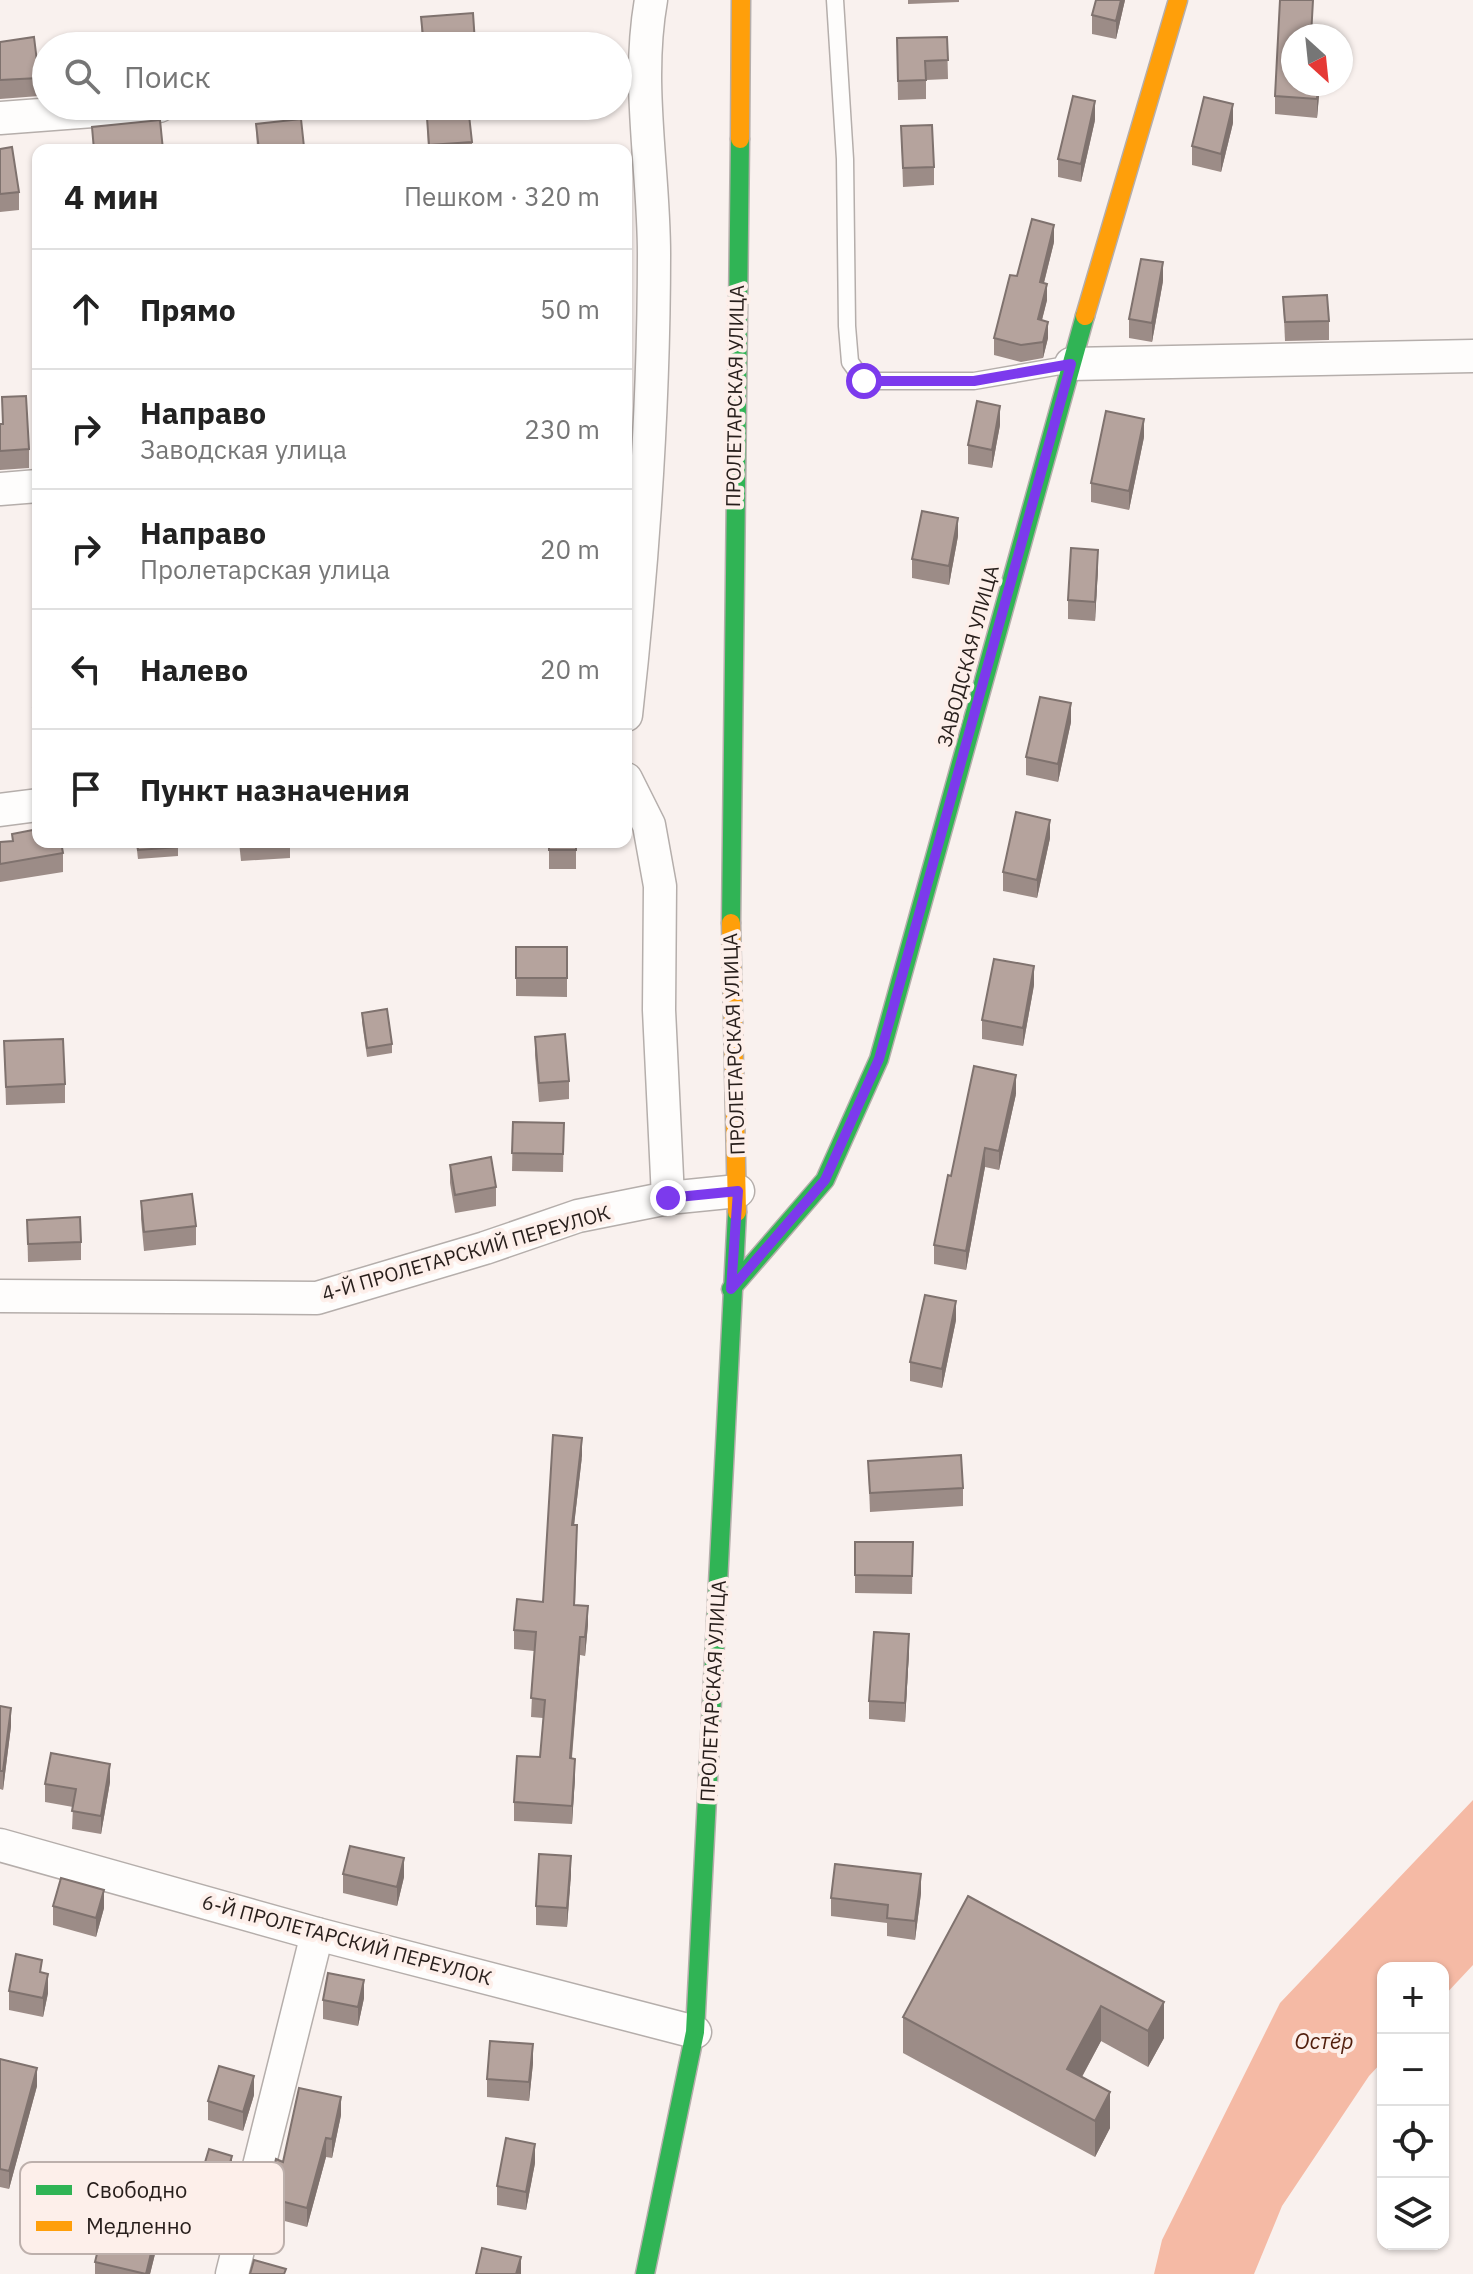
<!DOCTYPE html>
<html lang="ru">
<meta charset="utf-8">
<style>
body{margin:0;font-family:"IBM Plex Sans",sans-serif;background:#f2f2f2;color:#222}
.controls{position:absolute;right:24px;bottom:24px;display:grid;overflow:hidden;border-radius:16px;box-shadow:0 2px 6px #0004}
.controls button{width:72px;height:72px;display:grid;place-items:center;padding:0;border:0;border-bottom:2px solid #e0e0e0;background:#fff;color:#222;font:40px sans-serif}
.compass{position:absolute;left:1281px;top:24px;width:72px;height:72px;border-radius:50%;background:#fff;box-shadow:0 2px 6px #0004;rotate:153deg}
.stop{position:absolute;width:24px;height:24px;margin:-18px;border:6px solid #7c3aed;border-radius:50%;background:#fff}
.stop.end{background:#7c3aed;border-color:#fff;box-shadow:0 2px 8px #0008}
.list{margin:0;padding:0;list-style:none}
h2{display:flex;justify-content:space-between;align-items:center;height:104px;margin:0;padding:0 32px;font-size:34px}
h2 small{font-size:26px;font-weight:400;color:#767676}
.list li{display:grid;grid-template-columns:52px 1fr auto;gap:24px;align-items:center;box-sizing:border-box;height:120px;padding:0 32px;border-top:2px solid #e0e0e0}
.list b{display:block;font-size:30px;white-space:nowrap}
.list p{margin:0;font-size:26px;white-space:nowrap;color:#767676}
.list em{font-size:26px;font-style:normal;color:#767676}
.icon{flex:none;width:44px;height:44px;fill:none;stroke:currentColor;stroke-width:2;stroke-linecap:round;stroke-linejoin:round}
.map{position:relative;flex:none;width:1473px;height:2274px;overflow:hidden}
.search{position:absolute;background:#fff;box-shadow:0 2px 6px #0004;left:32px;top:32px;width:600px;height:88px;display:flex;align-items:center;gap:20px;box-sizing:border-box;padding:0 28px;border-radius:44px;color:#767676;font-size:30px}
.panel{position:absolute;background:#fff;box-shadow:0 2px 6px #0004;left:32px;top:144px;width:600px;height:704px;border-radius:16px}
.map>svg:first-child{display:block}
</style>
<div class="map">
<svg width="1473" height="2274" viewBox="0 0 1473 2274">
<rect width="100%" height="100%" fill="#f9f1ee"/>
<!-- water -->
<polygon fill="#f5baa5" points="1473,1800 1473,1965 1443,1997 1443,1968 1383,1968 1383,2061 1369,2076 1282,2206 1254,2274 1154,2274 1162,2240 1280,2003"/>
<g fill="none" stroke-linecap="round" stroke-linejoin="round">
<defs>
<polyline id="lane" points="835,0 845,159 847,326 850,362 864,381 974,381 1066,365"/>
<g id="street">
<polyline points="0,118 159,106"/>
<polyline points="1071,364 1473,356"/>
<polyline points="0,489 38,486"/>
<path d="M626,715c17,-153 28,-307 28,-461 0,-84 -18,-170 -3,-254"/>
<polyline points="626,779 649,825 660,886 659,1010 668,1198"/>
<polyline points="0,810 38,805"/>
<polyline points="0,1296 317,1298 485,1248 578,1216 668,1198 738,1191"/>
<polyline points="0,1845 317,1934 695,2032"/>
<polyline points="232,2274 317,1934"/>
</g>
<g id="fast">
<polyline points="731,923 740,139"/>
<polyline points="731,1289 825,1180 879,1059 1085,316"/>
<polyline points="645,2274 695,2032 737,1212"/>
</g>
<g id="slow">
<polyline points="740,139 741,0"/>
<polyline points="1085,316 1178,0"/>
<polyline points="731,923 737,1212"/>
</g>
</defs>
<!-- lane casing -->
<use href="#lane" stroke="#b5aeab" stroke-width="19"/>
<!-- street casing -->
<use href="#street" stroke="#b5aeab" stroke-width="35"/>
<!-- fast casing -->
<use href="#fast" stroke="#b5aeab" stroke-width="21"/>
<!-- slow casing -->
<use href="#slow" stroke="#b5aeab" stroke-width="21"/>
<!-- lane -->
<use href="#lane" stroke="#fefdfc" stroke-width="16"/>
<!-- street -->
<use href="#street" stroke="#fefdfc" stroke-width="32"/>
<!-- fast -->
<use href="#fast" stroke="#30b455" stroke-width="18"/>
<!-- slow -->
<use href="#slow" stroke="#ff9f0a" stroke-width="18"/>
</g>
<!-- wall -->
<g fill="#9c8c87">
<polygon points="908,0 959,0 959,2 908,4"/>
<polygon points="1096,0 1125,0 1116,39 1092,34 1092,15"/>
<polygon points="473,13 475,46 422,46 421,17"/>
<polygon points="947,37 948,79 926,80 926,99 898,100 897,38"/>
<polygon points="0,42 39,78 39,96 0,99"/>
<polygon points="1293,84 1320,84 1317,118 1275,114 1275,96"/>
<polygon points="427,118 472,142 472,150 428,150"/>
<polygon points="301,119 304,150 257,150 256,124"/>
<polygon points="1095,120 1081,182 1058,177 1058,159"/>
<polygon points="1233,123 1221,172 1192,165 1192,146"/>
<polygon points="901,126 934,167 934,185 903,187"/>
<polygon points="0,149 19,192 19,210 0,212"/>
<polygon points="1054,242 1044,283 1047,300 1042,320 1048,338 1043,358 1021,362 994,355 994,338 1017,276"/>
<polygon points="1163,281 1152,342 1129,338 1129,319"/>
<polygon points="1283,297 1329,321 1329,340 1285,341"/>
<polygon points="2,397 29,449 29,468 0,470 0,424 3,424"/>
<polygon points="1000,425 992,468 968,464 968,445"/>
<polygon points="1144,437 1129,510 1091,502 1091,483"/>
<polygon points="958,536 949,585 912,578 912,559"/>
<polygon points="1098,568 1095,621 1068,619 1068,600"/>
<polygon points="38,707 38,755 36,756 33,726 33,708"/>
<polygon points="1071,722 1058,782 1026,775 1026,757"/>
<polygon points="12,834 63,853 63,872 0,882 0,842 12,841"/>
<polygon points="1050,838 1037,898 1003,891 1003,872"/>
<polygon points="136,842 178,842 178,856 138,859"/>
<polygon points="239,842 290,842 290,858 241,861"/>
<rect x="549" y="842" width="27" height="27"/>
<polygon points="516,947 567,947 567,997 516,996"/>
<polygon points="1034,985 1023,1046 982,1039 982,1020"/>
<polygon points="362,1013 392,1044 392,1053 367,1057 362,1022"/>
<polygon points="535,1037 569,1081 569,1099 539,1102 535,1055"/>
<polygon points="4,1041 65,1084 65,1103 6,1105"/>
<polygon points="1016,1094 999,1170 985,1167 966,1270 934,1264 934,1245 951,1176"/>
<polygon points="513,1122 564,1123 563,1172 512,1171"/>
<polygon points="450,1165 496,1187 496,1206 455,1213 450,1183"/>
<polygon points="141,1201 196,1226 196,1245 144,1251 141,1219"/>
<polygon points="27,1220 81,1242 81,1260 28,1262"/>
<polygon points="956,1320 942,1388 910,1381 910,1362"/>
<polygon points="582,1456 574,1525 577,1544 575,1605 588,1624 585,1656 580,1655 572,1758 575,1777 572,1824 514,1821 514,1802 540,1757 543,1718 531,1717 534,1651 514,1649 514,1630 543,1602"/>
<polygon points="868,1461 963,1488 963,1506 870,1512"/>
<polygon points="855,1542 913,1542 912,1594 855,1593"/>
<polygon points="909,1652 905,1722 869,1719 869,1701"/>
<polygon points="0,1706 11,1726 3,1790 0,1789"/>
<polygon points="110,1782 101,1834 72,1829 73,1807 45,1802 45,1784"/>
<polygon points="343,1874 404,1877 397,1906 343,1893"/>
<polygon points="571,1874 567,1927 536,1925 536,1906"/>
<polygon points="921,1893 915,1940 887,1936 887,1923 831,1916 831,1898"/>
<polygon points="968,1896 1164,2038 1148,2067 1101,2041 1082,2077 1110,2128 1095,2157 903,2053 903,2017"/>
<polygon points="53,1906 104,1908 96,1937 53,1925"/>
<polygon points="9,1991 48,1993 43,2017 9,2010"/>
<polygon points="364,1998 358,2026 323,2019 323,2000"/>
<polygon points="0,2059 37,2086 9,2189 0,2187"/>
<polygon points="533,2063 529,2101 487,2097 487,2079"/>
<polygon points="254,2095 243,2131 208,2120 208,2101"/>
<polygon points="341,2115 332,2158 326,2157 307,2227 266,2216 266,2197 283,2162"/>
<polygon points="535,2163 526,2210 497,2205 497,2186"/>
<polygon points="232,2174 218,2221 195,2214 195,2196"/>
<polygon points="157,2246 150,2274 95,2274 95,2262"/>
</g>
<!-- shaded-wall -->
<g fill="#7f726e">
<polygon points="1121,0 1125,0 1116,39 1116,21"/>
<polygon points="1318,84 1320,84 1317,118 1317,99"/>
<polygon points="1095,101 1095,120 1081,182 1081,164"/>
<polygon points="1233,104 1233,123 1221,172 1221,154"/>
<polygon points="1054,225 1054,242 1040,298 1040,282"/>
<polygon points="1163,262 1163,281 1152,342 1152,323"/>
<polygon points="1047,284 1047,300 1038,335 1038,319"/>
<polygon points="1048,322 1048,338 1043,358 1043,342"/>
<polygon points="1000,406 1000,425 992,468 992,450"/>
<polygon points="1144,419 1144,437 1129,510 1129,491"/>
<polygon points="958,518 958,536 949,585 949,566"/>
<polygon points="1098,550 1098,568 1095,621 1095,602"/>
<polygon points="1071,703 1071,722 1058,782 1058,764"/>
<polygon points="1050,820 1050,838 1037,898 1037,880"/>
<polygon points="1034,966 1034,985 1023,1046 1023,1028"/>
<polygon points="1016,1075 1016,1094 999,1170 999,1151"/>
<polygon points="985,1148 985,1167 966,1270 966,1251"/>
<polygon points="956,1301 956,1320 942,1388 942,1369"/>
<polygon points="582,1438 582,1456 572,1543 572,1525"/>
<polygon points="588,1606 588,1624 585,1656 585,1637"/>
<polygon points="909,1634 909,1652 905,1722 905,1703"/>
<polygon points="580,1637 580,1655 570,1777 570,1758"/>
<polygon points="11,1708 11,1726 3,1790 3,1771"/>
<polygon points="575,1759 575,1777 572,1824 572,1806"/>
<polygon points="110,1764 110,1782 101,1834 101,1816"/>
<polygon points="571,1856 571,1874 567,1927 567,1908"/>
<polygon points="404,1858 404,1877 397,1906 397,1887"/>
<polygon points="921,1874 921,1893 915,1940 915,1921"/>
<polygon points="104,1890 104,1908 96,1937 96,1918"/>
<polygon points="48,1974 48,1993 43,2017 43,1998"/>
<polygon points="364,1980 364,1998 358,2026 358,2007"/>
<polygon points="1164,2002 1164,2038 1148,2067 1148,2031"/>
<polygon points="1101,2006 1101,2041 1067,2104 1067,2069"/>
<polygon points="533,2044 533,2063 529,2101 529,2082"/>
<polygon points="37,2068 37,2086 9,2189 9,2171"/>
<polygon points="254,2076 254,2095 243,2131 243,2112"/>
<polygon points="1110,2092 1110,2128 1095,2157 1095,2121"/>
<polygon points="341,2097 341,2115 332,2158 332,2139"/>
<polygon points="326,2138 326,2157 307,2227 307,2208"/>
<polygon points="535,2144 535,2163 526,2210 526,2192"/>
<polygon points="232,2156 232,2174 218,2221 218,2203"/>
<polygon points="157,2228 157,2246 150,2274 146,2274"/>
<polygon points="521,2257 521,2274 516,2274"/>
</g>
<!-- building -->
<g fill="#b5a39d" stroke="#7f726e" stroke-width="2">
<polygon points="1096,0 1121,0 1116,21 1092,15"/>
<polygon points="1280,0 1313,0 1311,36 1293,36 1293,84 1318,84 1317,99 1275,96"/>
<polygon points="473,13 475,43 424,46 421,17"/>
<polygon points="34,37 39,78 0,80 0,42"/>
<polygon points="947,37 948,60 925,61 926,80 898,81 897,38"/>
<polygon points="1073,96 1095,101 1081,164 1058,159"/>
<polygon points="1204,97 1233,104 1221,154 1192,146"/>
<polygon points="469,115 472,142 429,145 427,118"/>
<polygon points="301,119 304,147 272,150 259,150 256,124"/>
<polygon points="160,120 163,150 94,150 92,127"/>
<polygon points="932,125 934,167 903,168 901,126"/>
<polygon points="12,147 19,192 0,194 0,149"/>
<polygon points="516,147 551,150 516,150"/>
<polygon points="1032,219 1054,225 1040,282 1047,284 1038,319 1048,322 1043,342 1021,345 994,338 1010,275 1017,276"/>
<polygon points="1141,259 1163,262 1152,323 1129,319"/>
<polygon points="1327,295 1329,321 1285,322 1283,297"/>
<polygon points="26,396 29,449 0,451 0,424 3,424 2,397"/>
<polygon points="977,401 1000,406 992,450 968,445"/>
<polygon points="1106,411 1144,419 1129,491 1091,483"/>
<polygon points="922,511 958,518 949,566 912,559"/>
<polygon points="1071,548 1098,550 1095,602 1068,600"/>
<polygon points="1040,697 1071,703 1058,764 1026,757"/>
<polygon points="38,707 38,737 36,737 33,708"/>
<polygon points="1016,812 1050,820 1037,880 1003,872"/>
<polygon points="38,829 38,842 61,842 63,853 0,864 0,842 13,841 12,834"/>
<polygon points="137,842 178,842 178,847 138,850"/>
<rect x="549" y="842" width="27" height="8"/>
<rect x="516" y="947" width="51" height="31"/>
<polygon points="994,959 1034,966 1023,1028 982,1020"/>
<polygon points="387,1009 392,1044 367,1048 362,1013"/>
<polygon points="565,1034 569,1081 539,1083 535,1037"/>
<polygon points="63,1039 65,1084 6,1087 4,1041"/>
<polygon points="974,1066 1016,1075 999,1151 985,1148 966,1251 934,1245 948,1175 951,1176"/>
<polygon points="513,1122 564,1123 563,1154 512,1153"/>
<polygon points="491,1157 496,1187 455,1195 450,1165"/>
<polygon points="192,1194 196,1226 144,1232 141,1201"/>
<polygon points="80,1217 81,1242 28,1244 27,1220"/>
<polygon points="925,1295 956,1301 942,1369 910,1362"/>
<polygon points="553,1435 582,1438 572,1525 577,1525 574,1605 588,1606 585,1637 580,1637 570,1758 575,1759 572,1806 514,1802 517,1756 540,1757 545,1700 531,1698 536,1632 514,1630 517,1599 543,1602"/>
<polygon points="961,1455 963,1488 870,1493 868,1461"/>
<polygon points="855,1542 913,1542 912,1576 855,1575"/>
<polygon points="874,1632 909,1634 905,1703 869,1701"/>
<polygon points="0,1706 11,1708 3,1771 0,1771"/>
<polygon points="51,1753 110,1764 101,1816 72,1811 76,1789 45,1784"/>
<polygon points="350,1846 404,1858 397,1887 343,1874"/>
<polygon points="539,1854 571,1856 567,1908 536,1906"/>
<polygon points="835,1864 921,1874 915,1921 887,1918 888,1905 831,1898"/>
<polygon points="61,1878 104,1890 96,1918 53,1906"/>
<polygon points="968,1896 1164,2002 1148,2031 1101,2006 1067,2069 1110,2092 1095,2121 903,2017"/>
<polygon points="16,1954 42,1960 40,1972 48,1974 43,1998 9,1991"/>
<polygon points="328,1973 364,1980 358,2007 323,2000"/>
<polygon points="490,2041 533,2044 529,2082 487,2079"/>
<polygon points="0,2059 37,2068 9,2171 0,2169"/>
<polygon points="219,2066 254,2076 243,2112 208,2101"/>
<polygon points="299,2088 341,2097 332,2139 326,2138 307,2208 266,2197 276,2159 283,2162"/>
<polygon points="506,2138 535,2144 526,2192 497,2186"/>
<polygon points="209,2149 232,2156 218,2203 195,2196"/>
<polygon points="106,2216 157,2228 146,2274 95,2262"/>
<polygon points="482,2248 521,2257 516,2274 476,2274"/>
<polygon points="254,2260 286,2269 284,2274 250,2274"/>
</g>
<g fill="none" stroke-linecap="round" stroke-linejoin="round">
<!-- route -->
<polyline stroke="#7c3aed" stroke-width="10" points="668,1198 738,1191 731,1289 825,1180 879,1059 1071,364 974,381 864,381"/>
</g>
<g text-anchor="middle" stroke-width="8" stroke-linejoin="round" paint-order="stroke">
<!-- street labels -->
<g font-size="20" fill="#271e1b" stroke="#fdefea">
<text transform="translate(735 396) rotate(-89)" y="7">ПРОЛЕТАРСКАЯ УЛИЦА</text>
<text transform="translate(968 656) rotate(-75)" y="7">ЗАВОДСКАЯ УЛИЦА</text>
<text transform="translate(734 1044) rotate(-92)" y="7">ПРОЛЕТАРСКАЯ УЛИЦА</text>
<text transform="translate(466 1253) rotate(-16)" y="7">4-Й ПРОЛЕТАРСКИЙ ПЕРЕУЛОК</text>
<text transform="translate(713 1691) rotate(-87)" y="7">ПРОЛЕТАРСКАЯ УЛИЦА</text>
<text transform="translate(347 1940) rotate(15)" y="7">6-Й ПРОЛЕТАРСКИЙ ПЕРЕУЛОК</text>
</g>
<!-- water labels -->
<g font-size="22" font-style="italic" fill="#511e0c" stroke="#fdefea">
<text x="1324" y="2049">Остёр</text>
</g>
</g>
<!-- legend -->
<rect x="20" y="2162" width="264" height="92" rx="12" fill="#fdefea" stroke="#bdb0ac" stroke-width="2"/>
<rect x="36" y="2185" width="36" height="10" fill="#30b455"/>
<rect x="36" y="2221" width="36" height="10" fill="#ff9f0a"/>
<g font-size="22" fill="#271e1b">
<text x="86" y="2198">Свободно</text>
<text x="86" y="2234">Медленно</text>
</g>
</svg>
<div class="controls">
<button>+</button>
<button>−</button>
<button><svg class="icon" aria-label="locate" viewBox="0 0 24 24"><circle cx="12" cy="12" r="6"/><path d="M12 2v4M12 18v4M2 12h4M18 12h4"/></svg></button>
<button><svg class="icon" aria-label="layers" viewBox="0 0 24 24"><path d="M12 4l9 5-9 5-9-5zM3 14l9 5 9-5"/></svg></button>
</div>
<svg class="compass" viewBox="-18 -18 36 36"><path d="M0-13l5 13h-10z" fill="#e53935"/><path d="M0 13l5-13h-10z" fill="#767676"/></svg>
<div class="stop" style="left:864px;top:381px"></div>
<div class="stop end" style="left:668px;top:1198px"></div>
<div class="search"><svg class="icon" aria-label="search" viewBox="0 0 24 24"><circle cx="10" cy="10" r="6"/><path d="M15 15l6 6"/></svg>Поиск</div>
<section class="panel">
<h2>4 мин<small>Пешком · 320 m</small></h2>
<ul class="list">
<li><svg class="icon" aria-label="ahead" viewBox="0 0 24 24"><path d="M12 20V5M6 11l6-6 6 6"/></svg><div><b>Прямо</b></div><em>50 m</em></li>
<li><svg class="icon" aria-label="right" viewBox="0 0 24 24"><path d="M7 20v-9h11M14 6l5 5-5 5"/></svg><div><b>Направо</b><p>Заводская улица</p></div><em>230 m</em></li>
<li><svg class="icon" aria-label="right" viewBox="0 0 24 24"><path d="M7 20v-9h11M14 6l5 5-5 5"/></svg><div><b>Направо</b><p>Пролетарская улица</p></div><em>20 m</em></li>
<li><svg class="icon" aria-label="left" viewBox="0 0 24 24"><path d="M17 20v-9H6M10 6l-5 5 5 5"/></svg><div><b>Налево</b></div><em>20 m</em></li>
<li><svg class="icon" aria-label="arrive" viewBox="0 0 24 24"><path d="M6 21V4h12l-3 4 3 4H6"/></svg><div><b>Пункт назначения</b></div></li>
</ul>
</section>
</div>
